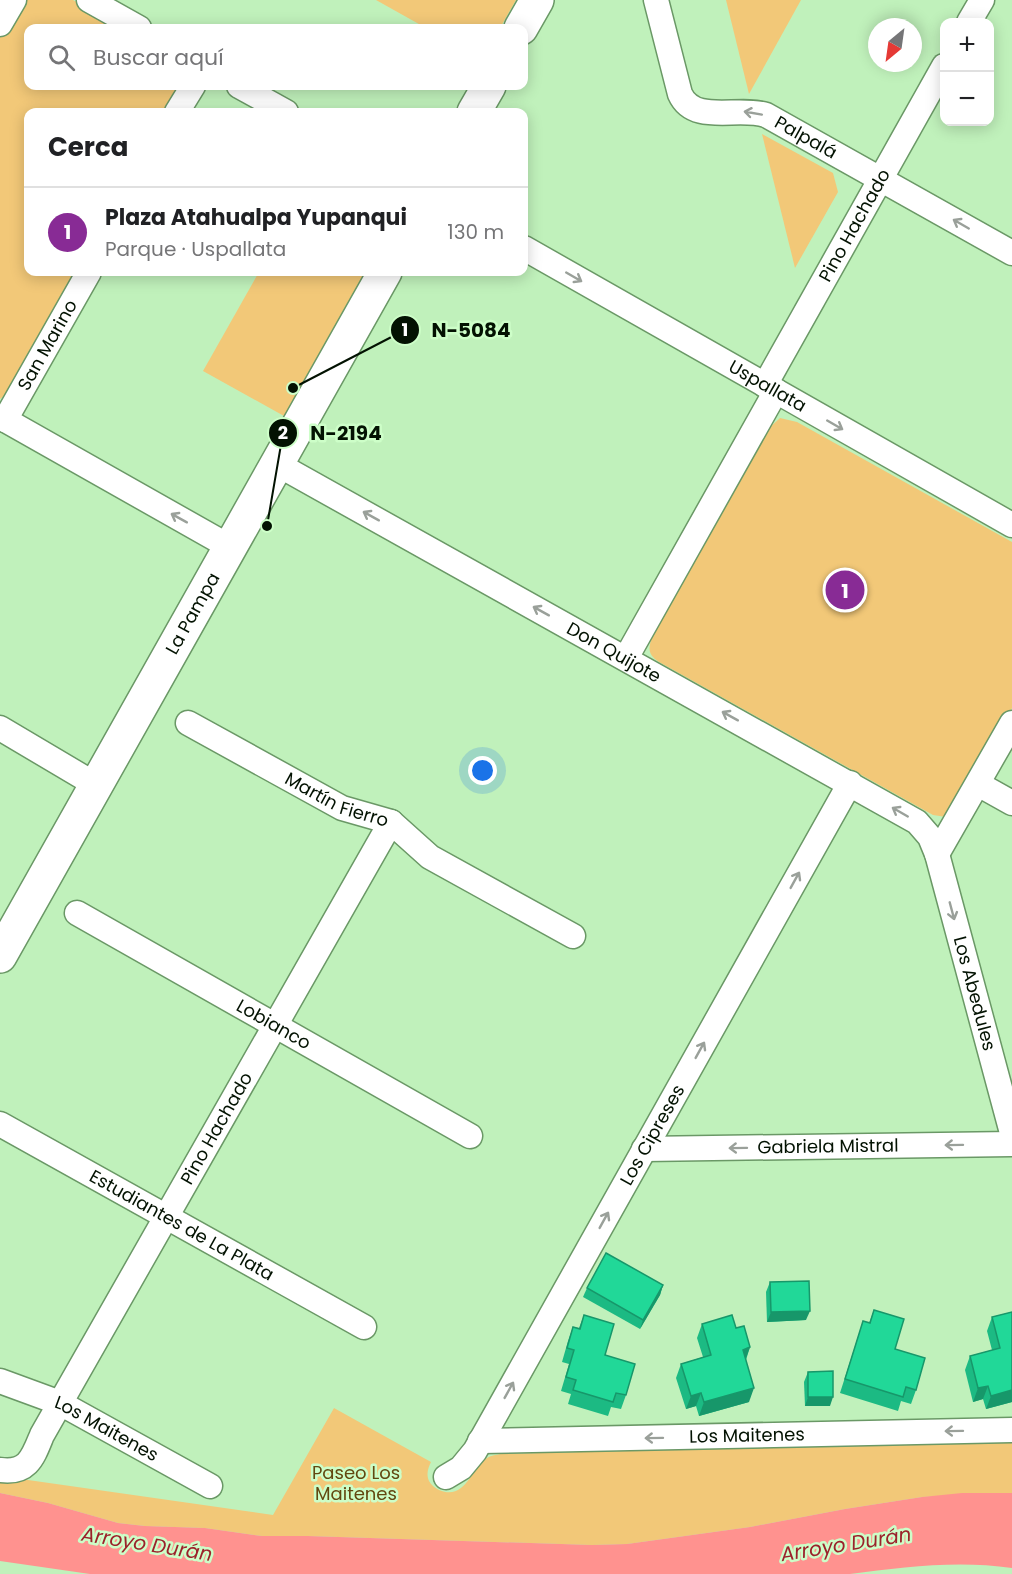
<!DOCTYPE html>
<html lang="es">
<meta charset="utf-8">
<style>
body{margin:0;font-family:Poppins,sans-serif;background:#f6f6f6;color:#202124}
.controls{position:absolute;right:18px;top:18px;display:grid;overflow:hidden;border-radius:12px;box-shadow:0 3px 15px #0003}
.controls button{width:54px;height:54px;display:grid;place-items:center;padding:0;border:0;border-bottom:2px solid #e0e0e0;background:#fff;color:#202124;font:30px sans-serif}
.compass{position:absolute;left:868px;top:18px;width:54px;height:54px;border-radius:50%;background:#fff;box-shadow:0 3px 15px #0003;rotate:209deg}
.you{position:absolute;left:483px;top:771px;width:21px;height:21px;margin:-15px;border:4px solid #fff;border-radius:50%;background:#1a73e8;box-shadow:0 0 0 9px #1a73e833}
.badge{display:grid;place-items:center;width:39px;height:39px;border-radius:50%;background:#882b95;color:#fff;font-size:20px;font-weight:700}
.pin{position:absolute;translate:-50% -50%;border:3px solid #fff;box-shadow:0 2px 6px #0006}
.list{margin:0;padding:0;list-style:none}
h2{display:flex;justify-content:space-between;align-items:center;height:78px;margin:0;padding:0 24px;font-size:26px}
h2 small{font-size:20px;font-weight:400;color:#757577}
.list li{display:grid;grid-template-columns:39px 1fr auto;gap:18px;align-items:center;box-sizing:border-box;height:90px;padding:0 24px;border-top:2px solid #e0e0e0}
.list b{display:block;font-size:22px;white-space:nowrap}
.list p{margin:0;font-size:20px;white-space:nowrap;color:#757577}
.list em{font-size:20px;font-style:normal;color:#757577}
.icon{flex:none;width:33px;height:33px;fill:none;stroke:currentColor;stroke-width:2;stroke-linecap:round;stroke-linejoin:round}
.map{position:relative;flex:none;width:1012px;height:1574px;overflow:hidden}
.search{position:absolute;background:#fff;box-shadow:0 3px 15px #0003;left:24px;top:24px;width:504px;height:66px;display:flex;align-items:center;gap:15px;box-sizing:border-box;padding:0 21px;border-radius:12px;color:#757577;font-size:22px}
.panel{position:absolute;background:#fff;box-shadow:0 3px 15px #0003;left:24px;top:108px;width:504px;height:168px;border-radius:12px}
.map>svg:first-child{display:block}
</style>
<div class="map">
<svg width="1012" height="1574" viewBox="0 0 1012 1574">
<rect width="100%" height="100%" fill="#c0f1bb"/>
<!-- green -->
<g fill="#f2c878">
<polygon points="21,0 73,0 124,28 28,28 28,86 180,86 165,112 28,112 28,272 76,272 6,394 0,399 0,38"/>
<polygon points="376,0 516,0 500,28 426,28"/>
<polygon points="726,0 801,0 749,94"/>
<polygon points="762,134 833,173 838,192 795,268"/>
<polygon points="259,272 365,272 284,416 203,371"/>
<path d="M780,418l17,4 215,120v166l-56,101 -10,8 -13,-2 -274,-153c-11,-7 -11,-13 -7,-25l116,-208z"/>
<path d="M334,1408l97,54c-3,6 -5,12 -2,19 2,4 6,7 10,9 26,11 32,-21 48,-32 5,-3 9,-3 14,-4l511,-12v51l-90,4 -77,12 -95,18 -123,17 -35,1 -284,-9h-46l-57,-8 -60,-2 -27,-3 -70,-20 -48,-10v-17l273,39z"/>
</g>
<!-- water -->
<path fill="#ff928f" d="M0,1493l48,10 70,20 27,3 60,2 57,8h46l284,9 35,-1 123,-17 95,-18 77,-12 40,-4h50v75c-54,-8 -109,-1 -162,6h-760l-90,-13z"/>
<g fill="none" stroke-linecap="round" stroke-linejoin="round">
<defs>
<g id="street">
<polyline points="89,0 139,28"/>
<path id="s1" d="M656,0l24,94c14,31 57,12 86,21l246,138"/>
<polyline points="969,22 982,0"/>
<polyline points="0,24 14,0"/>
<polyline points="239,86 286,112"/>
<polyline points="177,112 193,86"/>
<path id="s2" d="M524,248l488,277"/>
<path id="s3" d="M765,385l179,-319"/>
<polyline points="0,417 230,547"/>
<path id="s4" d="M5,420l84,-148"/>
<path id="s5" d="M277,464l640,358 13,15 7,17 75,279"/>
<polyline points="626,658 776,391"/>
<path id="s6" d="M188,723l154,85 49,14 39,35 143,79"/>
<polyline points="0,728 96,785"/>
<polyline points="978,784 1012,803"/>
<polyline points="937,854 1012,723"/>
<path id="s7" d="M77,913l393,223"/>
<path id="s8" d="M0,1124l364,203"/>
<path id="s9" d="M644,1149l368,-5"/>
<path id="s10" d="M0,1381l60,22 150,83"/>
<path id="s11" d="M480,1441l532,-11"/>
<path id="s12" d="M0,1470c28,4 33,-13 42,-35l349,-613"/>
<path id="s13" d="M446,1477l15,-9 14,-17 375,-668"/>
</g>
<g id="secondary">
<polyline points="521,28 537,0"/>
<polyline points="474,112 489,86"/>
<path id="s14" d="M0,956l385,-684"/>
</g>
</defs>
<!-- street casing -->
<use href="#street" stroke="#6a9866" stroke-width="27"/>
<!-- secondary casing -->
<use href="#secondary" stroke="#6a9866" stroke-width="36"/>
<!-- street -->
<use href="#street" stroke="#fff" stroke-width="24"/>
<!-- secondary -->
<use href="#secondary" stroke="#fff" stroke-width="33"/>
</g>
<!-- wall -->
<g fill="#1cba83">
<polygon points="770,1282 806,1320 767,1322 766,1292"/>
<polygon points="663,1285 660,1295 640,1329 583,1297 587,1288"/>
<polygon points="874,1310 916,1390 911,1404 901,1401 898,1411 840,1393 863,1321 869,1323"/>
<polygon points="1012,1312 1012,1402 986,1409 983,1399 973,1402 965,1370 970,1356 992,1350 987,1331 992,1317"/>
<polygon points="584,1315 626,1395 621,1409 611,1407 608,1416 568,1404 571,1394 561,1391 569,1364 562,1362 568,1341 573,1327 579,1328"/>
<polygon points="702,1324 736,1328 750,1347 746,1360 749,1402 699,1416 696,1406 686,1409 676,1378 681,1364 703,1357 697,1338"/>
<polygon points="808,1372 830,1406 805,1406 804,1382"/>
</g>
<!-- shaded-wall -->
<g fill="#17976a">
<polygon points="663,1285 660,1295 640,1329 643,1320"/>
<polygon points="810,1311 806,1320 767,1322 771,1312"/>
<polygon points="750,1347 745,1361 743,1350"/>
<polygon points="988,1386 983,1399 973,1402 978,1388"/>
<polygon points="754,1388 749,1402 699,1416 704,1402"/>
<polygon points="1012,1390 1012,1402 986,1409 991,1396"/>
<polygon points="701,1393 696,1406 686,1409 691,1396"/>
<polygon points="808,1397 833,1397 830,1406 805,1406"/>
</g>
<!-- building -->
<g fill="#21d898" stroke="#17976a" stroke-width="1.5">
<polygon points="606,1253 663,1285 643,1320 587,1288"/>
<polygon points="809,1281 810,1311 771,1312 770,1282"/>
<polygon points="874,1310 904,1319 895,1349 925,1358 916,1390 906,1387 903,1397 845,1379 863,1321 870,1323"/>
<polygon points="1012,1312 1012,1390 991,1396 988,1386 978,1388 970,1356 1000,1348 992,1317"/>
<polygon points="584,1315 614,1324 605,1355 635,1364 626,1395 616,1393 613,1402 573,1390 576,1380 566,1377 574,1350 567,1348 573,1327 580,1329"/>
<polygon points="732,1315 736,1328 744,1326 750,1347 743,1350 754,1388 704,1402 701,1393 691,1396 681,1364 711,1355 702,1324"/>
<polygon points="833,1371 833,1397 808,1397 808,1372"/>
</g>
<!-- one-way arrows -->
<defs><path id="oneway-shaft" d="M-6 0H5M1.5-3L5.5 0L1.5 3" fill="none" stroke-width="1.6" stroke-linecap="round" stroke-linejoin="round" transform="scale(1.5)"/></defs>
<g stroke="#9aa09a">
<use href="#oneway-shaft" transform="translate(753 113) rotate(-170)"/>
<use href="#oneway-shaft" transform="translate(961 224) rotate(-150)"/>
<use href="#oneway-shaft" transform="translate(574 277) rotate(30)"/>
<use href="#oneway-shaft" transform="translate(835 425) rotate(30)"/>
<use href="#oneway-shaft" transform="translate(371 516) rotate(-151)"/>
<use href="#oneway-shaft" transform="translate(179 518) rotate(-151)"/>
<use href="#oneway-shaft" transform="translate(541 611) rotate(-151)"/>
<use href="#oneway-shaft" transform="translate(730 716) rotate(-151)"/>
<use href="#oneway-shaft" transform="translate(900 812) rotate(-150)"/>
<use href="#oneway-shaft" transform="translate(795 880) rotate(-61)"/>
<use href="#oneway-shaft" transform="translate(952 911) rotate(75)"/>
<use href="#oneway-shaft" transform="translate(700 1050) rotate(-61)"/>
<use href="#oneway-shaft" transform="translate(954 1145) rotate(179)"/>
<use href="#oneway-shaft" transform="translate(738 1148) rotate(179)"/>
<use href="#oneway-shaft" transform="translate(604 1220) rotate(-61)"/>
<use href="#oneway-shaft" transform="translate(509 1390) rotate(-61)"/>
<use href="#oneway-shaft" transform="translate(954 1431) rotate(179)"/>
<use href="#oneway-shaft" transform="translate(654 1438) rotate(179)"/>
</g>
<g text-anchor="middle" stroke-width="5" stroke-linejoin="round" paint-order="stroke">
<!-- street labels -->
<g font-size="18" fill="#031202" stroke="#cdfec8">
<text dy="6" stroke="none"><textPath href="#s1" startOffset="236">Palpalá</textPath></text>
<text dy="6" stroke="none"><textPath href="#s3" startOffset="183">Pino Hachado</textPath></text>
<text dy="6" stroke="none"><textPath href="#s4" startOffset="86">San Marino</textPath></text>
<text dy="6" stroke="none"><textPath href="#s2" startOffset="280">Uspallata</textPath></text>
<text dy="6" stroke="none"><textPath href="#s14" startOffset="393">La Pampa</textPath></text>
<text dy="6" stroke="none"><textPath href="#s5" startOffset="386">Don Quijote</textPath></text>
<text dy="6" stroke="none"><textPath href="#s6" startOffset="168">Martín Fierro</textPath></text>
<text dy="6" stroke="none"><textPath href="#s5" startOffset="916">Los Abedules</textPath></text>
<text dy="6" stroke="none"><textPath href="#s7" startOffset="226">Lobianco</textPath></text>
<text dy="6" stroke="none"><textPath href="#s12" startOffset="414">Pino Hachado</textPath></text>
<text dy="6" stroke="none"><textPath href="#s13" startOffset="402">Los Cipreses</textPath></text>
<text dy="6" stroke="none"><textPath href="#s9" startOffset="184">Gabriela Mistral</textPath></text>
<text dy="6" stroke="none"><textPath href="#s8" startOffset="208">Estudiantes de La Plata</textPath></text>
<text dy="6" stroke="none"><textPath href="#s10" startOffset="117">Los Maitenes</textPath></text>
<text dy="6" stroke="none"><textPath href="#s11" startOffset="267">Los Maitenes</textPath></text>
</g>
<!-- park labels -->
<g font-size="18" fill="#624810" stroke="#cdfec8">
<text x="356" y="1479">Paseo Los<tspan x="356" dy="21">Maitenes</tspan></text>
</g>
<!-- water labels -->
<g font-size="20" font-style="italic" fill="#9b222b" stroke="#cdfec8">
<text transform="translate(147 1544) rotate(9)" y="7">Arroyo Durán</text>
<text transform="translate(846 1544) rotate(-9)" y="7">Arroyo Durán</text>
</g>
</g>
<!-- callouts -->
<path fill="none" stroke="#031202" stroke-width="2" d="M293 388L405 330M267 526L283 433"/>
<g fill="#031202" stroke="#cdfec8" stroke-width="2">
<circle cx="293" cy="388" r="6"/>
<circle cx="267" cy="526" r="6"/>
<circle cx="405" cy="330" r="15"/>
<circle cx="283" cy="433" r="15"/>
</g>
<g font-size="18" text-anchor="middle" font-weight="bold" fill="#fff">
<text x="405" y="336">1</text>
<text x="283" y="439">2</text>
</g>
<g font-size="20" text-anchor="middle" font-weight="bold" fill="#031202" stroke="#cdfec8" stroke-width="5" stroke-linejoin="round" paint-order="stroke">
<text x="471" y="337">N-5084</text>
<text x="346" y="440">N-2194</text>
</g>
</svg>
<div class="controls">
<button>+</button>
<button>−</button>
</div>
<svg class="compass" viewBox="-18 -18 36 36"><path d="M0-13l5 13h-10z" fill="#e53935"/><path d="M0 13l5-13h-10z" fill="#757577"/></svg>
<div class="you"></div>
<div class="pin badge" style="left:845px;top:590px">1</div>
<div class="search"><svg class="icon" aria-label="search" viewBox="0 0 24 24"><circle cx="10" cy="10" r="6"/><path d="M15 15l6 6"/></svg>Buscar aquí</div>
<section class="panel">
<h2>Cerca<small></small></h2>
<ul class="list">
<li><span class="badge">1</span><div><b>Plaza Atahualpa Yupanqui</b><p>Parque · Uspallata</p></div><em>130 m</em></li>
</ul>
</section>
</div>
